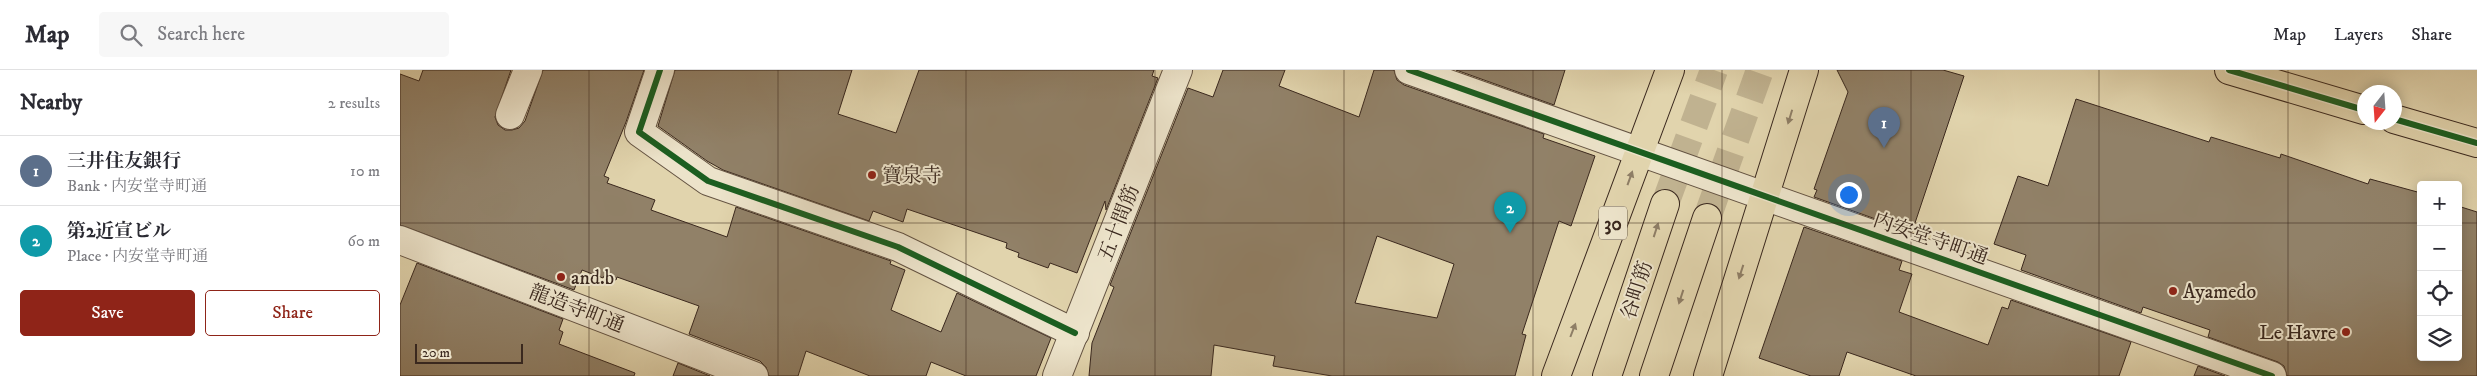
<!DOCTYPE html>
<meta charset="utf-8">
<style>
body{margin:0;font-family:"IM FELL DW Pica","Noto Serif JP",serif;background:#f7f7f7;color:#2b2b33}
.controls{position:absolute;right:15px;bottom:15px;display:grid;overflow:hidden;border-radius:5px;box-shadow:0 2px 12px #0003}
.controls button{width:45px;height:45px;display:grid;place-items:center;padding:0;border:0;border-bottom:1px solid #e1e1e2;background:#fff;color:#2b2b33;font:25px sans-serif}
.compass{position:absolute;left:1957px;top:15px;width:45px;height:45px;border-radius:50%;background:#fff;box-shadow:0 2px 12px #0003;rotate:197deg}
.scale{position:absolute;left:15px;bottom:12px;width:108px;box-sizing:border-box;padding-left:5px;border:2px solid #3a281e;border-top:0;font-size:14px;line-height:18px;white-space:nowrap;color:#3a281e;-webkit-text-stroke:4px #ece3ca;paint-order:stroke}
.you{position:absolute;left:1448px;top:124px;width:18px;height:18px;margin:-12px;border:4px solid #fff;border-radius:50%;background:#1a73e8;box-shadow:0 0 0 8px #1a73e833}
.badge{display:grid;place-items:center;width:32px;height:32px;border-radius:50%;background:#8f2418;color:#fff;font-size:16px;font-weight:700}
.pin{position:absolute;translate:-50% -41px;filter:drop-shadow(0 1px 2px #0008)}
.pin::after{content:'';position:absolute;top:26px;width:18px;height:15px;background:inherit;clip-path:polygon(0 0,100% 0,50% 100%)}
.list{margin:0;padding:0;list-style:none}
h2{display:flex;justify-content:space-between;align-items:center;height:65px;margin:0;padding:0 20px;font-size:21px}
h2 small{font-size:16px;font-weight:400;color:#7c7c81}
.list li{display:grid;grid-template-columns:32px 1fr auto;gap:15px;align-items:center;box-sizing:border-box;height:70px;padding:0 20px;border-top:1px solid #e1e1e2}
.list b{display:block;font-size:19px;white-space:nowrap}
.list p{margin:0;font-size:16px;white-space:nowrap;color:#7c7c81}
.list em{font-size:16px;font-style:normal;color:#7c7c81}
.actions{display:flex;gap:10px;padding:15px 20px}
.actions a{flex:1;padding:11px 0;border:1px solid #8f2418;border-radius:5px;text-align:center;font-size:18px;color:#8f2418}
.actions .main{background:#8f2418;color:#fff}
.icon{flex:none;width:28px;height:28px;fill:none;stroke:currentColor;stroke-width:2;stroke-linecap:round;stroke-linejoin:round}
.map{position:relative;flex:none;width:2077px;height:306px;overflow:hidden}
header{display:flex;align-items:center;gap:30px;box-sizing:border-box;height:70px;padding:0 25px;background:#fff;border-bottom:1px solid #e1e1e2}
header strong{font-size:24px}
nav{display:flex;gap:28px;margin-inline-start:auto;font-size:18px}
.search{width:350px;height:45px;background:#f7f7f7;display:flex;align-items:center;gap:12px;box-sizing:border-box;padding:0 18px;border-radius:5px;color:#7c7c81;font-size:19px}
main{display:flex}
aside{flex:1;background:#fff}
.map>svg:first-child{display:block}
</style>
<header>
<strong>Map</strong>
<div class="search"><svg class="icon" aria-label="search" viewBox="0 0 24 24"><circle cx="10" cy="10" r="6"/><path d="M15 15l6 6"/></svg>Search here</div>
<nav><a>Map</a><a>Layers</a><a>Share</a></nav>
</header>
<main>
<aside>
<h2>Nearby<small>2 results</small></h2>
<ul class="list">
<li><span class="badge" style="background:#5c6f8a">1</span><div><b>三井住友銀行</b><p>Bank · 内安堂寺町通</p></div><em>10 m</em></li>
<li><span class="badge" style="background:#0f9aa8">2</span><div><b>第2近宣ビル</b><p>Place · 内安堂寺町通</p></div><em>60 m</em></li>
</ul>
<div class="actions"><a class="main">Save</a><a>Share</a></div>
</aside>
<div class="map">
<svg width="2077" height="306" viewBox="0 0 2077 306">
<rect width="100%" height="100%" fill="#e1d4ad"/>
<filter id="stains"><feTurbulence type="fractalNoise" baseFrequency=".004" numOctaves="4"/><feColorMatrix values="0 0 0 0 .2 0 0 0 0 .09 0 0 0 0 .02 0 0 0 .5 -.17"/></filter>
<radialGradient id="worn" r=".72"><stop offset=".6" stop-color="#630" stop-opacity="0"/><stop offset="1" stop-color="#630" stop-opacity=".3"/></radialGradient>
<!-- building -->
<g fill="#918168" stroke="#3a281e" fill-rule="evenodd">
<polygon points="23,0 111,0 95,47 98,55 105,60 112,60 119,58 125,51 143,0 244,0 226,52 204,106 209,108 207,113 255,130 251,140 327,167 336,137 491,191 490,194 505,200 491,240 541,262 557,223 651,268 636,306 566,306 531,292 526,306 470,306 406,281 398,306 369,306 366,297 360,291 289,264 299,236 217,207 216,210 204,206 203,208 182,200 174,220 0,155 0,4 19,11"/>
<polygon points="275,0 452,0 438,44 496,63 519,0 754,0 752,6 758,8 706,140 705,131 677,203 650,193 648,198 618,187 619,183 606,178 607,173 507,139 503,152 473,141 469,151 323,100 307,91 258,56"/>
<path d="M823,0h62l-6,16 80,31 15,-47h20l3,10 7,5 140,49 -1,4 52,18 -24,70 -12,-5 -37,113 4,1 -11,41h-183l-59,-10 2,-10 -61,-11 -3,31h-122l3,-33 22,-56 -4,-2 78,-197 25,9zM977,166l77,28 -17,54 -82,-15z"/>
<polygon points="1056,0 1165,0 1154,35"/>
<polygon points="1437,0 1543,0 1564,6 1512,162 1414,127 1417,120 1414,119 1448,22"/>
<polygon points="1676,29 1809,72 1811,67 1880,88 1881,84 1968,114 1970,109 2021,123 2021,287 2058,287 2058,136 2077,142 2077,306 1887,306 1884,296 1878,292 1808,267 1810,260 1743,237 1741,243 1621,200 1626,185 1594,174 1618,106 1648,116"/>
<polygon points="1404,157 1502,191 1499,200 1512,204 1499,242 1588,275 1602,237 1608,239 1611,230 1731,272 1719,306 1516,306 1447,282 1439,306 1411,306 1359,288"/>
<polygon points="17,193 163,249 159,260 163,262 159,274 235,303 234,306 0,306 0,235"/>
<polygon points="278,293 310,306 273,306"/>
<polygon points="1798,296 1825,306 1794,306"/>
</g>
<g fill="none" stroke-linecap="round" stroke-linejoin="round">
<!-- primary-tunnel -->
<g stroke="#c0b290" stroke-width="28" stroke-dasharray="28 14" stroke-linecap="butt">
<polyline points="1265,134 1314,0"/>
<polyline points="1307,148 1360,0"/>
</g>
<defs>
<g id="minor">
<polyline points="260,0 239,62 308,111 498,177 675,263"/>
<polyline points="1009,0 1872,306"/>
<polyline points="110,45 128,0"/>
<polyline points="0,170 354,306"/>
<polyline points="657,306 778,0"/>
</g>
<g id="primary">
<polyline points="1156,306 1270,0"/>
<polyline points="1207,306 1265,134"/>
<polyline points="1254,306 1307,148"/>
<polyline points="1308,306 1404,0"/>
</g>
<g id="trunk">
<polyline points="1829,0 1964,40"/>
<polyline points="1994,49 2077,73"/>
</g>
</defs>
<!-- minor casing -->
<use href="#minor" stroke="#645342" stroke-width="30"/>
<!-- primary casing -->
<use href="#primary" stroke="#3a281e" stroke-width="30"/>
<!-- trunk casing -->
<use href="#trunk" stroke="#3a281e" stroke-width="30"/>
<!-- minor -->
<use href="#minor" stroke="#ece3ca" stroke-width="28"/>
<!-- primary -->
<use href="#primary" stroke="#e1d4ad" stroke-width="28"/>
<!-- trunk -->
<use href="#trunk" stroke="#e1d4ad" stroke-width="28"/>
<defs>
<g id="cycleway">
<polyline points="260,0 239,62 308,111 498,177 675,263"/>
<polyline points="1009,0 1872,306"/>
<polyline points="1829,0 1964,40"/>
<polyline points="1994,49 2077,73"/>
</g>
</defs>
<!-- cycleway casing -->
<use href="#cycleway" stroke="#ece3ca" stroke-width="9"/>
<!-- cycleway -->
<use href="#cycleway" stroke="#1b5e20" stroke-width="6"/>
</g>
<!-- one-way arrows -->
<defs><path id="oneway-solid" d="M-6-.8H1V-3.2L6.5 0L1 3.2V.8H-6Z" transform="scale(1.25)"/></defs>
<g fill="#8e7e66">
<use href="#oneway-solid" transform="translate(1390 47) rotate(107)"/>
<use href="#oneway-solid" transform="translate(1230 108) rotate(-70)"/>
<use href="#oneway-solid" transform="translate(1256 160) rotate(-72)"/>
<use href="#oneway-solid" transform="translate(1341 202) rotate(108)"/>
<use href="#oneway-solid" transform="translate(1281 227) rotate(108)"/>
<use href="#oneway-solid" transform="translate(1173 260) rotate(-69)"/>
</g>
<!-- grid -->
<path fill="none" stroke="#3a281e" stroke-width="1" stroke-opacity="0.55" d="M189,0v306M378,0v306M566,0v306M755,0v306M944,0v306M1133,0v306M1322,0v306M1511,0v306M1699,0v306M1888,0v306M0,153h2021M2058,153h19"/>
<!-- markers -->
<g fill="#8f2418" stroke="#ece3ca" stroke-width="2">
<circle cx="472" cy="105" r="5"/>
<circle cx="161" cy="207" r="5"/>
<circle cx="1773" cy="221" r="5"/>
<circle cx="1946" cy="262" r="5"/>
</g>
<g text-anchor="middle" stroke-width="4" stroke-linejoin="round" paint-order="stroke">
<!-- shield labels -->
<rect fill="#ece3ca" stroke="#6f6052" stroke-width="1" x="1199" y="136.5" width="28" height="33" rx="4"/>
<g font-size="19" font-weight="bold" fill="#3a281e">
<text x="1213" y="160">30</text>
</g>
<!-- poi labels -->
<g font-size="20" fill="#3a281e" stroke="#ece3ca" text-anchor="start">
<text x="482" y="112">寶泉寺</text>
<text x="171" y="214">and.b</text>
<text x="1783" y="228">Ayamedo</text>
<text x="1936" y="269" text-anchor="end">Le Havre</text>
</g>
<!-- street labels -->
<g font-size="20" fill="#3a281e" stroke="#ece3ca">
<text transform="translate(718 153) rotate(-69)" y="7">五十間筋</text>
<text transform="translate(1531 168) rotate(19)" y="7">内安堂寺町通</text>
<text transform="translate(1236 220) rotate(-72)" y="7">谷町筋</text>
<text transform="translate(177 238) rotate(21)" y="7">龍造寺町通</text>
</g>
</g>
<rect width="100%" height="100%" filter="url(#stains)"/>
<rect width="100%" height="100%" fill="url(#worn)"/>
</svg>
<div class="controls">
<button>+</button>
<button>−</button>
<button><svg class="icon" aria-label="locate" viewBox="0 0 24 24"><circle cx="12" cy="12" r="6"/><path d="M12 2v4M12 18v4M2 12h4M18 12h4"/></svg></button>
<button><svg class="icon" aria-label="layers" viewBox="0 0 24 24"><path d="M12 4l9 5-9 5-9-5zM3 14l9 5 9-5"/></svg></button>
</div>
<svg class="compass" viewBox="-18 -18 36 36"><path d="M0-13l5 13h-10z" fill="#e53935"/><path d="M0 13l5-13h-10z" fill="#7c7c81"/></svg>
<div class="scale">20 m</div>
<div class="you"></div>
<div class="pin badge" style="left:1484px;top:78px;background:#5c6f8a">1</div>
<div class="pin badge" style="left:1110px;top:163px;background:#0f9aa8">2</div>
</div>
</main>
